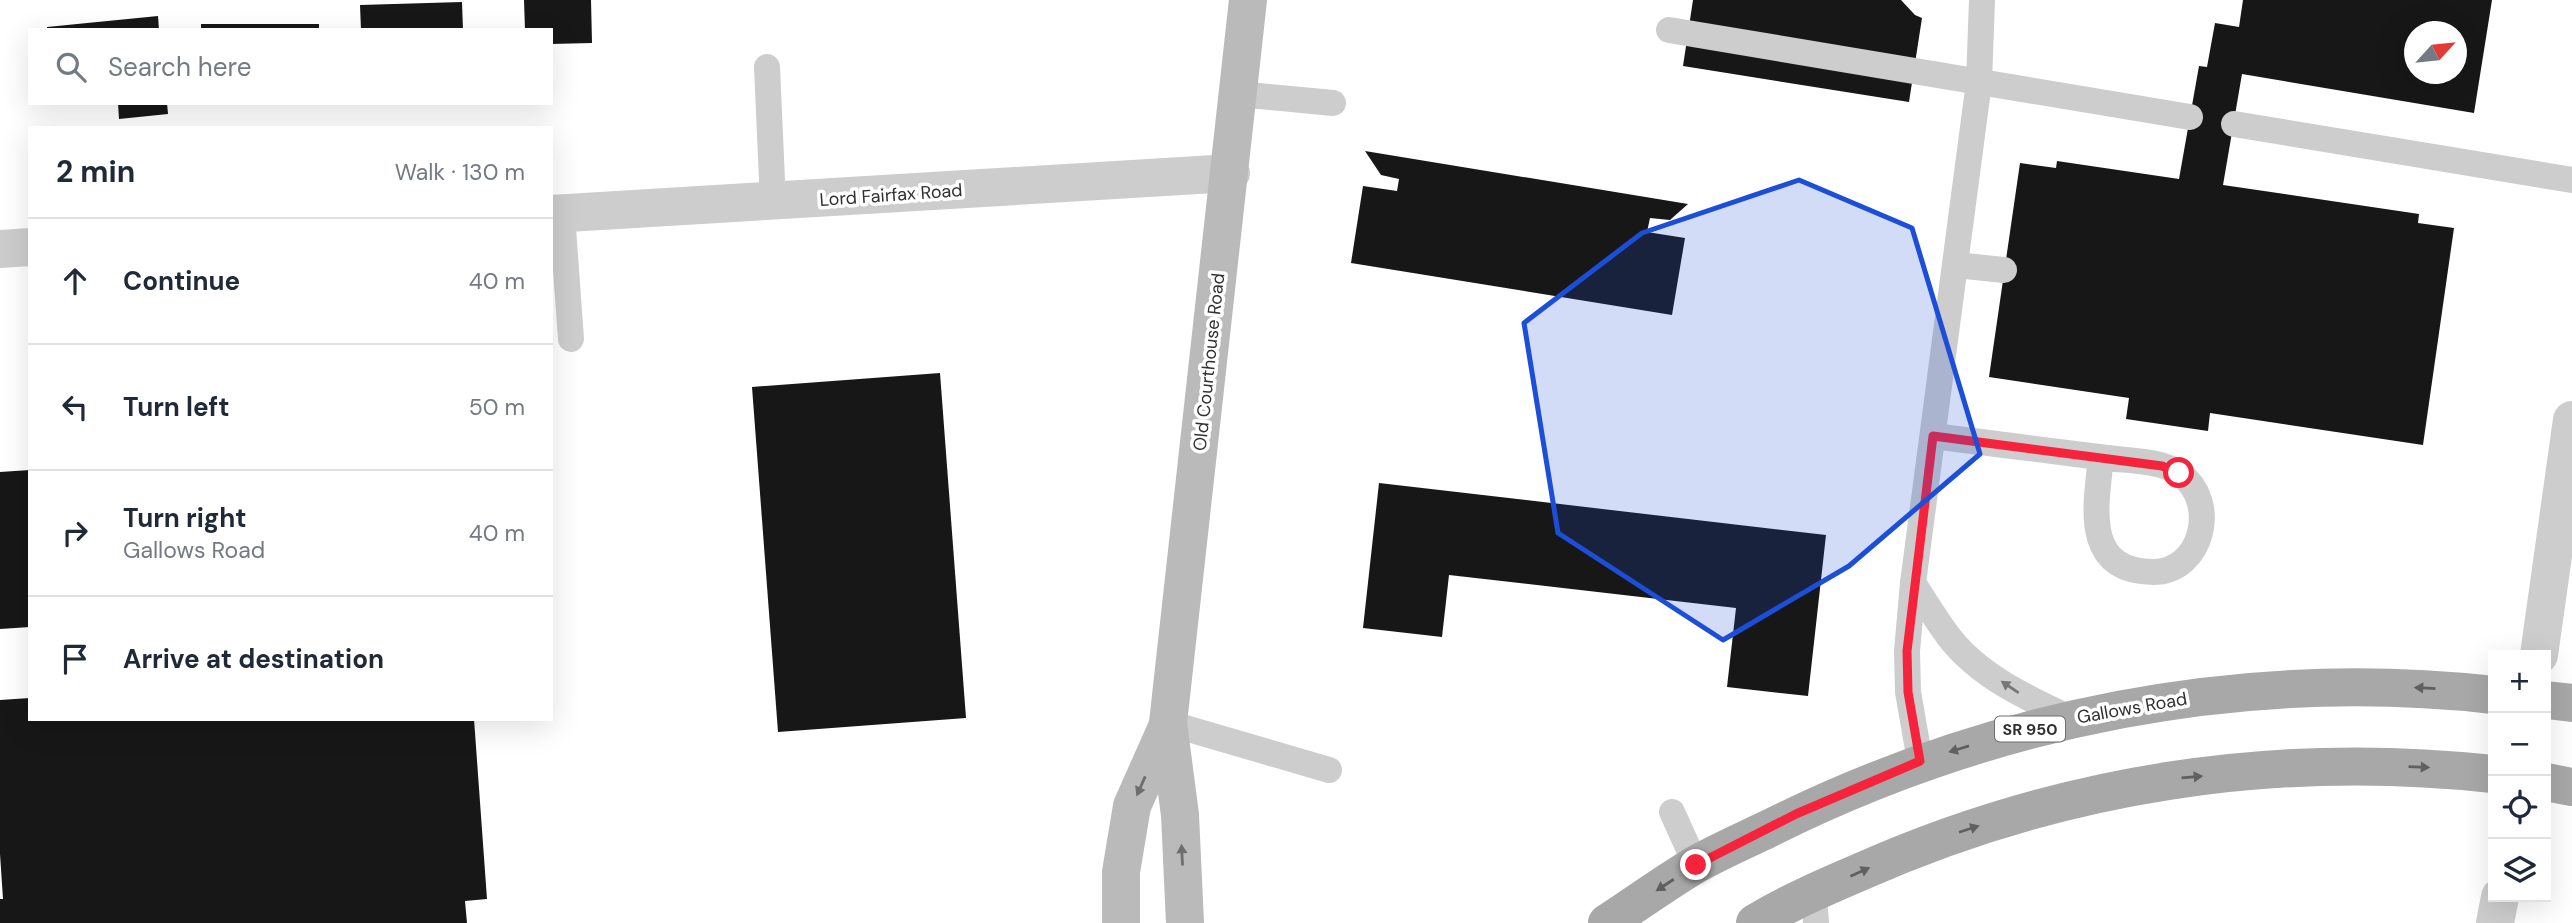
<!DOCTYPE html>
<meta charset="utf-8">
<style>
body{margin:0;font-family:"DM Sans",sans-serif;background:#f2f2f3;color:#1f2937}
.controls{position:absolute;right:21px;bottom:21px;display:grid;overflow:hidden;border-radius:0px;box-shadow:0 7px 28px #0002}
.controls button{width:63px;height:63px;display:grid;place-items:center;padding:0;border:0;border-bottom:2px solid #e0e1e3;background:#fff;color:#1f2937;font:35px sans-serif}
.compass{position:absolute;left:2404px;top:21px;width:63px;height:63px;border-radius:50%;background:#fff;box-shadow:0 7px 28px #0002;rotate:63deg}
.stop{position:absolute;width:21px;height:21px;margin:-16px;border:5px solid #f5243c;border-radius:50%;background:#fff}
.stop.end{background:#f5243c;border-color:#fff;box-shadow:0 2px 7px #0008}
.list{margin:0;padding:0;list-style:none}
h2{display:flex;justify-content:space-between;align-items:center;height:91px;margin:0;padding:0 28px;font-size:30px}
h2 small{font-size:23px;font-weight:400;color:#747a83}
.list li{display:grid;grid-template-columns:46px 1fr auto;gap:21px;align-items:center;box-sizing:border-box;height:126px;padding:0 28px;border-top:2px solid #e0e1e3}
.list b{display:block;font-size:26px;white-space:nowrap}
.list p{margin:0;font-size:23px;white-space:nowrap;color:#747a83}
.list em{font-size:23px;font-style:normal;color:#747a83}
.icon{flex:none;width:38px;height:38px;fill:none;stroke:currentColor;stroke-width:2;stroke-linecap:round;stroke-linejoin:round}
.map{position:relative;flex:none;width:2572px;height:923px;overflow:hidden}
.search{position:absolute;background:#fff;box-shadow:0 7px 28px #0002;left:28px;top:28px;width:525px;height:77px;display:flex;align-items:center;gap:18px;box-sizing:border-box;padding:0 24px;border-radius:0px;color:#747a83;font-size:26px}
.panel{position:absolute;background:#fff;box-shadow:0 7px 28px #0002;left:28px;top:126px;width:525px;height:595px;border-radius:0px}
.map>svg:first-child{display:block}
</style>
<div class="map">
<svg width="2572" height="923" viewBox="0 0 2572 923">
<rect width="100%" height="100%" fill="#fff"/>
<!-- building -->
<g fill="#171717" fill-rule="evenodd">
<polygon points="524,0 591,0 592,43 551,44 551,30 525,30"/>
<polygon points="1693,0 1901,0 1915,15 1922,18 1909,102 1683,66"/>
<path d="M2243,0h249l-18,113 -232,-39 -19,111 196,29 -1,9 36,5 -31,217 -213,-32 -2,18 -82,-12 3,-21 -140,-21 31,-214 36,5 1,-7 122,18 20,-113 8,1 8,-44 24,4zM2414,32h42v42h-42z"/>
<polygon points="462,2 463,30 361,30 360,5"/>
<polygon points="158,16 159,30 47,30 47,27"/>
<rect x="201" y="24" width="118" height="6"/>
<polygon points="118,103 167,103 168,114 119,119"/>
<polygon points="1365,151 1688,204 1670,220 1650,218 1647,232 1685,238 1672,315 1351,263 1363,186 1397,191 1399,179 1381,175"/>
<polygon points="940,373 966,718 778,732 752,387"/>
<polygon points="30,470 30,627 0,629 0,472"/>
<polygon points="1379,483 1826,535 1808,696 1727,687 1736,608 1449,575 1442,637 1363,628"/>
<polygon points="30,698 30,719 474,719 487,899 465,901 467,923 0,923 0,899 3,899 0,854 0,700"/>
</g>
<g fill="none" stroke-linecap="round" stroke-linejoin="round">
<!-- lane -->
<g stroke="#cdcdcd" stroke-width="26">
<polyline points="1669,30 2190,117"/>
<polyline points="767,67 773,203"/>
<polyline points="1238,94 1333,103"/>
<polyline points="2234,124 2572,180"/>
<polyline points="562,214 571,339"/>
<polyline points="1956,265 2004,270"/>
<path d="M1933,436c58,7 116,15 174,22 23,3 54,2 73,16 39,27 23,98 -27,98 -71,-1 -57,-67 -52,-114"/>
<path d="M1913,583c12,18 23,37 36,54 30,39 78,61 121,81"/>
<polyline points="1168,723 1329,770"/>
<polyline points="1920,761 1908,692 1907,651 1913,583 1979,82 1982,0"/>
<polyline points="1672,812 1696,865"/>
<polyline points="1814,893 1816,923"/>
</g>
<!-- street -->
<g stroke="#cdcdcd" stroke-width="38">
<polyline points="551,214 1231,173"/>
<polyline points="0,249 30,247"/>
<polyline points="2539,655 2572,420"/>
<polyline points="2495,923 2500,897"/>
</g>
<!-- secondary -->
<g stroke="#bababa" stroke-width="38">
<polyline points="1121,923 1121,872 1132,806 1168,725"/>
<polyline points="1185,923 1180,815 1168,723 1248,0"/>
</g>
<!-- primary -->
<g stroke="#a8a8a8" stroke-width="38">
<polyline points="2546,700 2572,703"/>
<polyline points="2546,782 2572,787"/>
<path d="M1607,923c29,-19 58,-40 88,-58 23,-13 48,-24 71,-35 225,-113 477,-163 727,-135"/>
<path d="M1755,923c33,-20 70,-36 105,-51 200,-89 416,-122 633,-98"/>
</g>
</g>
<!-- one-way arrows -->
<defs><path id="oneway-solid" d="M-6-.8H1V-3.2L6.5 0L1 3.2V.8H-6Z" transform="scale(1.75)"/></defs>
<use fill="#777" href="#oneway-solid" transform="translate(2010 687) rotate(-146)"/>
<g fill="#606060">
<use href="#oneway-solid" transform="translate(2425 688) rotate(-177)"/>
<use href="#oneway-solid" transform="translate(1959 749) rotate(163)"/>
<use href="#oneway-solid" transform="translate(2419 767) rotate(2)"/>
<use href="#oneway-solid" transform="translate(2192 777) rotate(-5)"/>
<use href="#oneway-solid" transform="translate(1969 829) rotate(-18)"/>
<use href="#oneway-solid" transform="translate(1860 872) rotate(-24)"/>
<use href="#oneway-solid" transform="translate(1665 885) rotate(147)"/>
</g>
<g fill="#6e6e6e">
<use href="#oneway-solid" transform="translate(1141 786) rotate(114)"/>
<use href="#oneway-solid" transform="translate(1182 855) rotate(-93)"/>
</g>
<g fill="none" stroke-linecap="round" stroke-linejoin="round">
<!-- route -->
<polyline stroke="#f5243c" stroke-width="9" points="1696,865 1796,814 1920,761 1908,692 1907,651 1933,436 2162,466 2179,473"/>
</g>
<!-- marked area -->
<path fill="#1d4ed8" fill-opacity="0.2" stroke="#1d4ed8" stroke-width="5" stroke-linejoin="round" d="M1799,180l113,48 68,226 -131,112 -126,74 -165,-107 -34,-210 118,-90z"/>
<g text-anchor="middle" stroke-width="7" stroke-linejoin="round" paint-order="stroke">
<!-- shield labels -->
<rect fill="#fff" stroke="#6e6e6e" stroke-width="2" x="1995" y="716.5" width="70" height="25" rx="5"/>
<g font-size="16" font-weight="bold" fill="#303030">
<text x="2030" y="735">SR 950</text>
</g>
<!-- street labels -->
<g font-size="18" fill="#303030" stroke="#fff">
<text transform="translate(891 195) rotate(-4)" y="6">Lord Fairfax Road</text>
<text transform="translate(1209 362) rotate(-84)" y="6">Old Courthouse Road</text>
<text transform="translate(2132 708) rotate(-10)" y="6">Gallows Road</text>
</g>
</g>
</svg>
<div class="controls">
<button>+</button>
<button>−</button>
<button><svg class="icon" aria-label="locate" viewBox="0 0 24 24"><circle cx="12" cy="12" r="6"/><path d="M12 2v4M12 18v4M2 12h4M18 12h4"/></svg></button>
<button><svg class="icon" aria-label="layers" viewBox="0 0 24 24"><path d="M12 4l9 5-9 5-9-5zM3 14l9 5 9-5"/></svg></button>
</div>
<svg class="compass" viewBox="-18 -18 36 36"><path d="M0-13l5 13h-10z" fill="#e53935"/><path d="M0 13l5-13h-10z" fill="#747a83"/></svg>
<div class="stop" style="left:2179px;top:473px"></div>
<div class="stop end" style="left:1696px;top:865px"></div>
<div class="search"><svg class="icon" aria-label="search" viewBox="0 0 24 24"><circle cx="10" cy="10" r="6"/><path d="M15 15l6 6"/></svg>Search here</div>
<section class="panel">
<h2>2 min<small>Walk · 130 m</small></h2>
<ul class="list">
<li><svg class="icon" aria-label="ahead" viewBox="0 0 24 24"><path d="M12 20V5M6 11l6-6 6 6"/></svg><div><b>Continue</b></div><em>40 m</em></li>
<li><svg class="icon" aria-label="left" viewBox="0 0 24 24"><path d="M17 20v-9H6M10 6l-5 5 5 5"/></svg><div><b>Turn left</b></div><em>50 m</em></li>
<li><svg class="icon" aria-label="right" viewBox="0 0 24 24"><path d="M7 20v-9h11M14 6l5 5-5 5"/></svg><div><b>Turn right</b><p>Gallows Road</p></div><em>40 m</em></li>
<li><svg class="icon" aria-label="arrive" viewBox="0 0 24 24"><path d="M6 21V4h12l-3 4 3 4H6"/></svg><div><b>Arrive at destination</b></div></li>
</ul>
</section>
</div>
